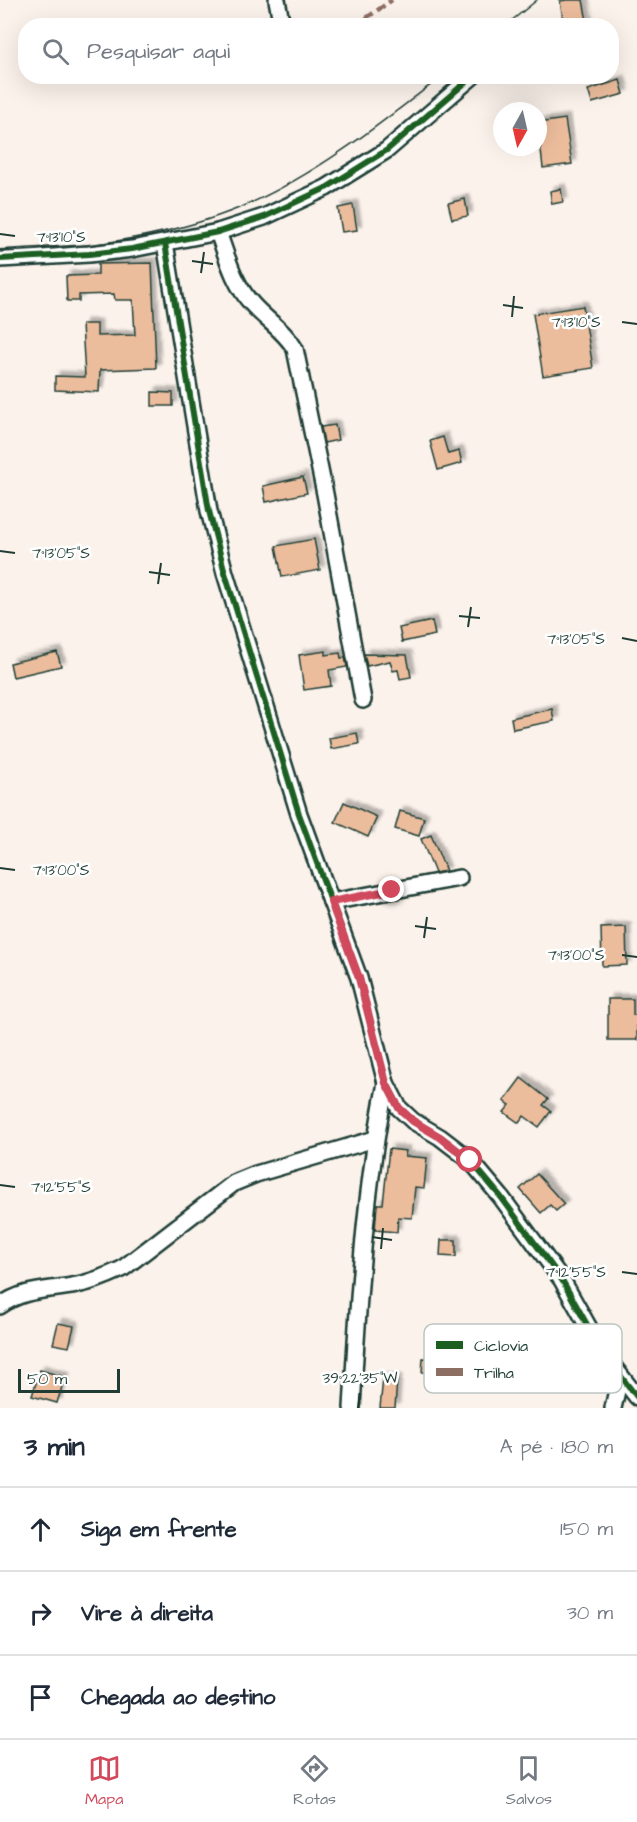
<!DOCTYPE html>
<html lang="pt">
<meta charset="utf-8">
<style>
body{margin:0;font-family:"Architects Daughter",sans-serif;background:#f6f6f7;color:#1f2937}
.compass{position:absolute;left:493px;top:102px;width:54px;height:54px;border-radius:50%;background:#fff;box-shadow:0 6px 24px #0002;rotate:188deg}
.scale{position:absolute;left:18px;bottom:15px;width:102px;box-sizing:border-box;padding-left:6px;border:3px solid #1f3d34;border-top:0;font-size:16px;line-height:21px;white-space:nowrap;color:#1f3d34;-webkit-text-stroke:4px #fff;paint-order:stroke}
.stop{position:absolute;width:18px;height:18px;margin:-14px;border:4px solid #d1495b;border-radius:50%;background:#fff}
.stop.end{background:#d1495b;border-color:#fff;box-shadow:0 2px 6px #0008}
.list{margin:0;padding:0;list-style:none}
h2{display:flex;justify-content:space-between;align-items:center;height:78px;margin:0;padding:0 24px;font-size:26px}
h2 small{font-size:20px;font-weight:400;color:#747a83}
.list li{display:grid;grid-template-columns:39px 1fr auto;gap:18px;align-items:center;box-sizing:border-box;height:84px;padding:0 24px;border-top:2px solid #e0e1e3}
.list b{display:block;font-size:22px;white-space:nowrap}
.list em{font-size:20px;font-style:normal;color:#747a83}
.icon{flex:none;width:33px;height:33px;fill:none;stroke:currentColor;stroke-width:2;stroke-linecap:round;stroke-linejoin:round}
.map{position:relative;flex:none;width:637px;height:1408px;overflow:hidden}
.search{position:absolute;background:#fff;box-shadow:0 6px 24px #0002;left:18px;right:18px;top:18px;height:66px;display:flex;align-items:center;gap:15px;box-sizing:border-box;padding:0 21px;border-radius:24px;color:#747a83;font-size:22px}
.sheet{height:330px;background:#fff}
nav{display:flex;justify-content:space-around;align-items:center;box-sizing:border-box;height:84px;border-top:2px solid #e0e1e3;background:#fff;font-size:16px;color:#747a83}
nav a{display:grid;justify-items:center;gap:3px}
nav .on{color:#d1495b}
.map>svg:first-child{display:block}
</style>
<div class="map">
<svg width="637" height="1408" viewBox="0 0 637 1408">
<defs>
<filter id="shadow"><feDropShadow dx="4.5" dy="-4.5" stdDeviation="1.5" flood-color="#0004"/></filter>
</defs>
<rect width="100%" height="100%" fill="#fbf2eb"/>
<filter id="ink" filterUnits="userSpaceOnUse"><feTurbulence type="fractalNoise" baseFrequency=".0167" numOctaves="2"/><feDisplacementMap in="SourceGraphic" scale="12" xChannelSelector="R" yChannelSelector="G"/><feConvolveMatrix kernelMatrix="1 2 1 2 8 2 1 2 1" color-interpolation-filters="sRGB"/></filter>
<g filter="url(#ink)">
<!-- building -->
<g fill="#ecbd9d" stroke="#1f3d34" stroke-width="1.5" filter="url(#shadow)">
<polygon points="567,0 583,0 588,26 564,26 560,1"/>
<polygon points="620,80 624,94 592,103 588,90"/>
<polygon points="565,119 572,164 543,168 538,123"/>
<polygon points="561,189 563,202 552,204 550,191"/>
<polygon points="465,199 468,216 452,219 448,203"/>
<polygon points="353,205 357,230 342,232 338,208"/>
<polygon points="152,263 156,368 100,370 99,392 55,390 55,376 85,377 82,324 97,324 97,336 135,335 133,300 115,300 114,294 79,295 79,301 67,301 66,276 98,275 98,264"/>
<polygon points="583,306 593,368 543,376 533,314"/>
<polygon points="152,392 173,393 173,406 152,406"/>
<polygon points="335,425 338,440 324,443 321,427"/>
<polygon points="443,437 448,454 459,451 462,463 438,470 430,441"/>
<polygon points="303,477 307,493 266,502 263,486"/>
<polygon points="314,539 320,570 282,577 276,546"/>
<polygon points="432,621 435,635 402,642 399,628"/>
<polygon points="326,651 326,655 340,653 341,658 345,657 347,667 329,670 331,686 304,690 299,655"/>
<polygon points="57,652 61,666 13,677 10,663"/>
<polygon points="364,654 407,655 411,677 400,679 398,670 393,671 390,661 367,666"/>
<polygon points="552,709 554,721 513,729 511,718"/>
<polygon points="357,733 359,744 331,749 329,738"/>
<polygon points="344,802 377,817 368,837 335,822"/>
<polygon points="400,811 424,818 419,836 395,829"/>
<polygon points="431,835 446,871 435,873 421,839"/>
<polygon points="626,927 627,965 602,966 601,928"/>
<polygon points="608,999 633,999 633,1015 637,1015 637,1040 608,1040"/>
<polygon points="521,1078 548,1099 543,1105 551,1111 539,1127 524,1116 519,1123 504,1112 510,1105 504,1101"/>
<polygon points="389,1149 406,1151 405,1156 427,1158 424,1188 415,1187 412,1218 398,1217 397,1232 375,1230 377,1204 383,1204"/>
<polygon points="537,1174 564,1204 556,1211 550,1205 541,1213 520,1189"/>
<polygon points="441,1240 456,1240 456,1257 440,1256"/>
<polygon points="58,1323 74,1326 69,1347 53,1344"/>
<polygon points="423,1358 456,1359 456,1373 422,1372"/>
<polygon points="40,1370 65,1377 57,1403 32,1396"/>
<polygon points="383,1378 397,1379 395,1408 380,1408"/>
</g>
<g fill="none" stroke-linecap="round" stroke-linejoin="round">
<defs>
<g id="minor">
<polyline points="277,0 282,26"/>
<path d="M218,232c9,25 16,52 34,72 14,16 33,27 43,45l30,145 38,206"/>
<polyline points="165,243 209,511 225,573 299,814 359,978 386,1083 399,1108 413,1121 440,1137 470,1160 501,1197 562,1280 603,1353 637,1397"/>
<polyline points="0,259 89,254 132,249 218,232 264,217 326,188 387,150 473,76"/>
<polyline points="331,902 459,878"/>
<path d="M0,1306c25,-18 48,-15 77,-21 16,-3 30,-9 45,-16l112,-86 22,-9 119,-35"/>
<path d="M352,1408c6,-107 13,-220 34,-325"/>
<polyline points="613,1408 620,1377"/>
</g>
</defs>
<!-- minor casing -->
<use href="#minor" stroke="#1f3d34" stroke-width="20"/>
<!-- minor -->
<use href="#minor" stroke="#fff" stroke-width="15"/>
<!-- tram -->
<g stroke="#1f3d34" stroke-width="1.5">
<polyline points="505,26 537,0"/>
<path d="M0,252c82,-3 168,-14 244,-46 72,-31 136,-82 198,-130"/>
</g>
<!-- quiet -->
<polyline stroke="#8d6e63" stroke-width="4.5" stroke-dasharray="9 4.5" stroke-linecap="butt" points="355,26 392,0"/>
<defs>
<g id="cycleway">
<polyline points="165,243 209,511 225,573 299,814 359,978 386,1083 399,1108 413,1121 440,1137 470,1160 501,1197 562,1280 603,1353 637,1397"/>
<polyline points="0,259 89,254 132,249 218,232 264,217 326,188 387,150 473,76"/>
</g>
</defs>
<!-- cycleway casing -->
<use href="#cycleway" stroke="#fff" stroke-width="10"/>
<!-- cycleway -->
<use href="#cycleway" stroke="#1b5e20" stroke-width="6"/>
</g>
</g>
<g fill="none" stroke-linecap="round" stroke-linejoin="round" filter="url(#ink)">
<!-- route -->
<polyline stroke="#d1495b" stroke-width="8" points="392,890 331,902 359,978 386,1083 399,1108 413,1121 440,1137 470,1160"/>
</g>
<!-- ticks -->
<path fill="none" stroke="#1f3d34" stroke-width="2" d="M0,234l15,2M192,261l21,3M201,273l3,-21M503,305l20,3M512,317l2,-21M622,322l15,2M0,551l15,2M149,572l21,3M158,584l3,-21M459,616l21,2M468,627l3,-20M622,638l15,3M0,868l15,2M415,926l21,3M424,938l3,-21M622,955l15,2M0,1185l15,2M372,1237l20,3M381,1249l2,-21M622,1272l15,2M358,1408l2,-15"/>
<!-- legend -->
<rect x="424" y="1324" width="198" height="69" rx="9" fill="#fff" stroke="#bcc5c2" stroke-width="1.5"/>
<rect x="436" y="1341" width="27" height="8" fill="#1b5e20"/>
<rect x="436" y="1368" width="27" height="8" fill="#8d6e63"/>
<g font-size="16" fill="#1f3d34">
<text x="474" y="1351">Ciclovia</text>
<text x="474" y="1378">Trilha</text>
</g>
<g font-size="15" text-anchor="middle" fill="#1f3d34" stroke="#fff" stroke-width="5" stroke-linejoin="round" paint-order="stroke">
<text x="61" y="242">7°13'10"S</text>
<text x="576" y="327">7°13'10"S</text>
<text x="61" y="558">7°13'05"S</text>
<text x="576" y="644">7°13'05"S</text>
<text x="61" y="875">7°13'00"S</text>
<text x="576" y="960">7°13'00"S</text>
<text x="61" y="1192">7°12'55"S</text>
<text x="576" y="1277">7°12'55"S</text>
<text x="360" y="1383">39°22'35"W</text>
</g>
</svg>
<svg class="compass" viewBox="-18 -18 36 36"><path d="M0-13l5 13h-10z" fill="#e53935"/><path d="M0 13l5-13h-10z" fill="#747a83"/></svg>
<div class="scale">50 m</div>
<div class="stop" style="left:470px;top:1160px"></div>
<div class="stop end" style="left:392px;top:890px"></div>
<div class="search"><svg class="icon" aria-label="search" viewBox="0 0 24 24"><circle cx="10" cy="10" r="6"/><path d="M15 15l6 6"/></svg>Pesquisar aqui</div>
</div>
<section class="sheet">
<h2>3 min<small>A pé · 180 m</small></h2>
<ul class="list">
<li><svg class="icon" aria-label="ahead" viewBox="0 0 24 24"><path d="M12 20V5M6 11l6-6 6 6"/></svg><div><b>Siga em frente</b></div><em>150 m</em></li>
<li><svg class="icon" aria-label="right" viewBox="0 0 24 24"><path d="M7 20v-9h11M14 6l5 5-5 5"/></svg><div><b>Vire à direita</b></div><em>30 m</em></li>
<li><svg class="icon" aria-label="arrive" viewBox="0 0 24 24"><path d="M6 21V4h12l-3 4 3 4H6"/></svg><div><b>Chegada ao destino</b></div></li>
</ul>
</section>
<nav>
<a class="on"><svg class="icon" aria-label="map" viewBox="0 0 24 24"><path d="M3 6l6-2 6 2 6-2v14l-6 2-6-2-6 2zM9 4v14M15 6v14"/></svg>Mapa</a>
<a><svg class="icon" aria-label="directions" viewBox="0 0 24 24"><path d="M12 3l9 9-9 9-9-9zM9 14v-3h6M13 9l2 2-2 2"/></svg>Rotas</a>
<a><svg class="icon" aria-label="saved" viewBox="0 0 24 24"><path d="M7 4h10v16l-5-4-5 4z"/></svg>Salvos</a>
</nav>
